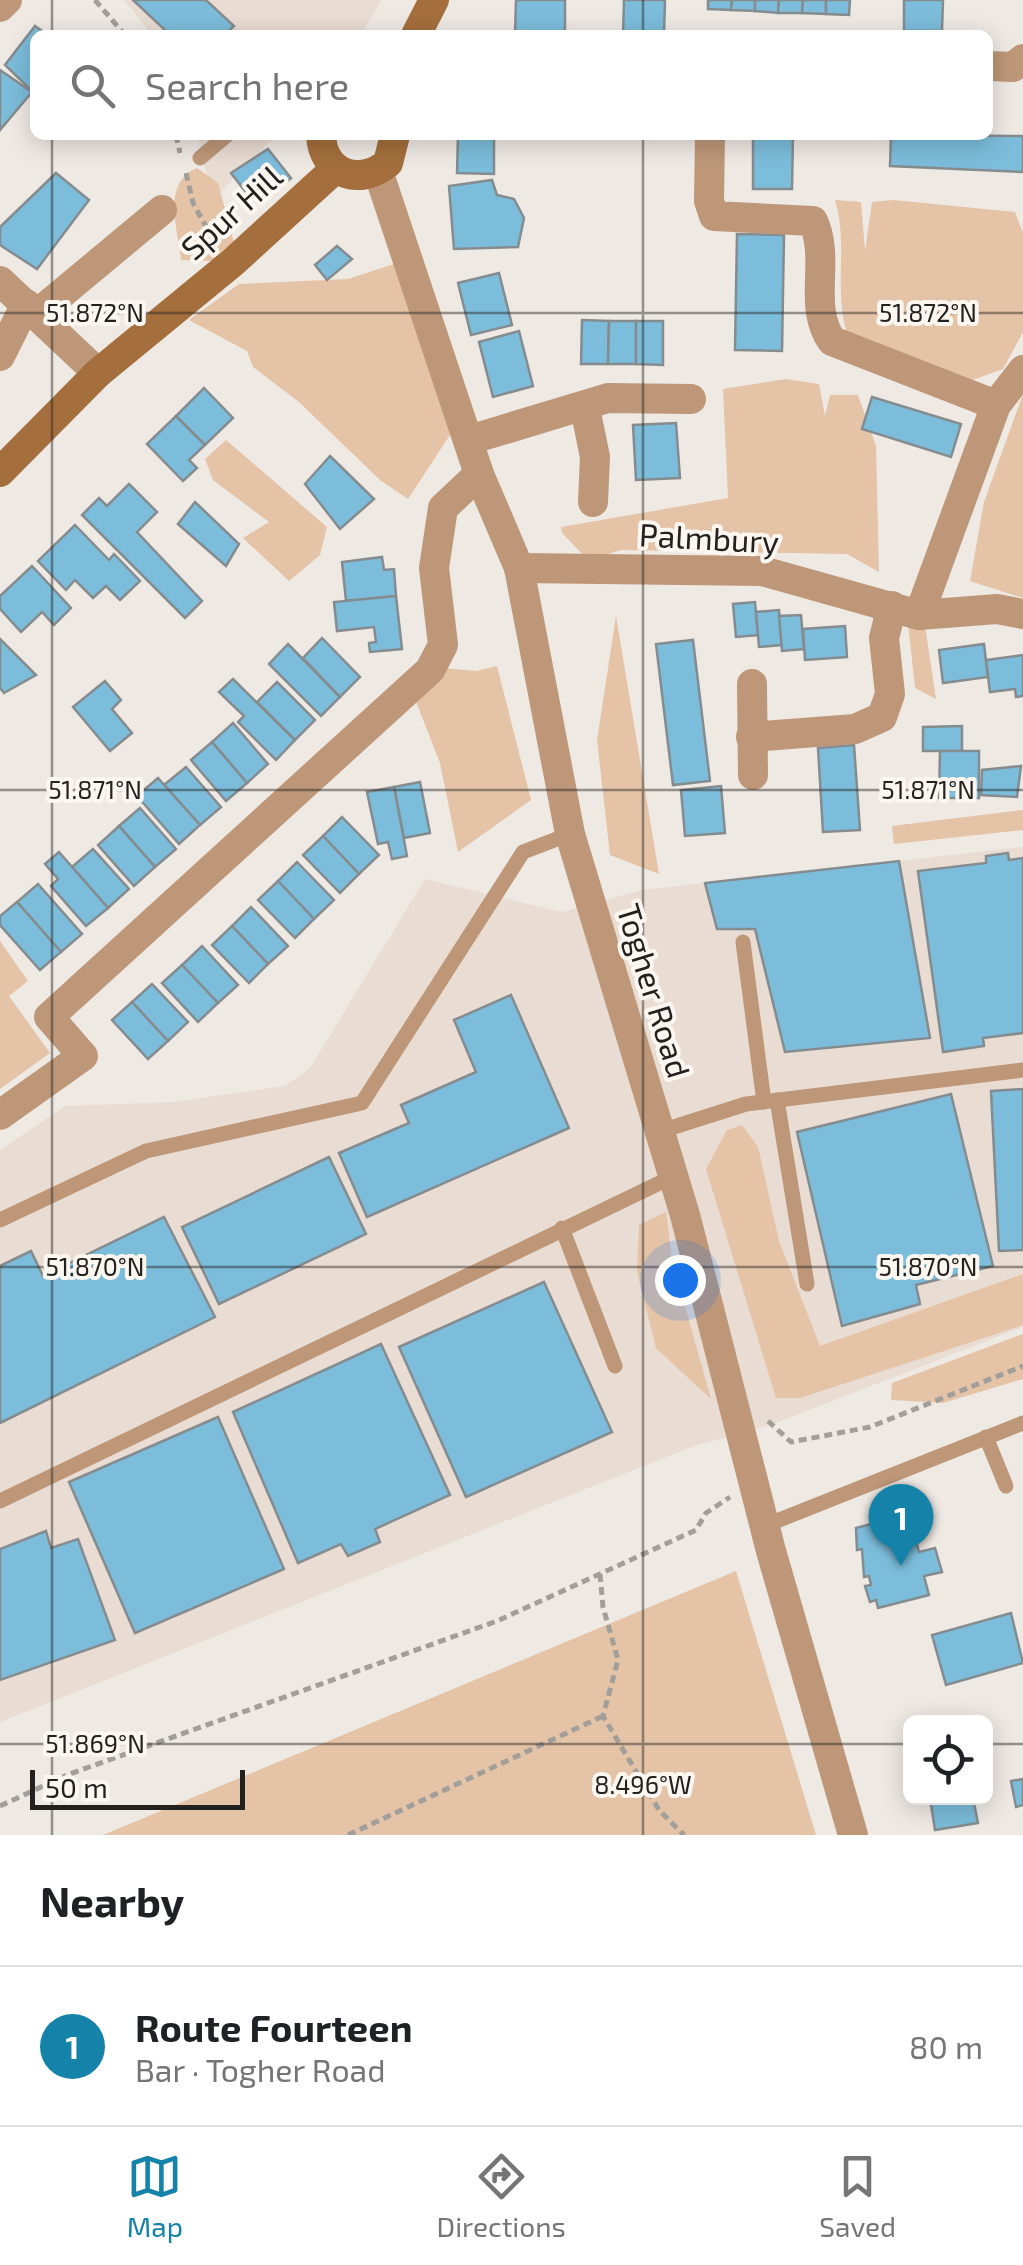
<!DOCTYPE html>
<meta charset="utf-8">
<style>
body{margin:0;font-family:"Exo 2",sans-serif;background:#f6f6f6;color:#202124}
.controls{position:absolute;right:30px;bottom:30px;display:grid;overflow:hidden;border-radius:15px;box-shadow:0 5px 25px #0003}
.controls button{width:90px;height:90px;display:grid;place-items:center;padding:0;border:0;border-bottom:2px solid #e0e0e0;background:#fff;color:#202124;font:50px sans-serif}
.scale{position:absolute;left:30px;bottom:25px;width:215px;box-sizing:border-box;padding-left:10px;border:5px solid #23211f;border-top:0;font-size:28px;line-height:35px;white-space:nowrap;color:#23211f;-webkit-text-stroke:8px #fcf6f1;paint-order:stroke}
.you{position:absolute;left:680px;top:1280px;width:35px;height:35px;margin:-25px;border:8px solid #fff;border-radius:50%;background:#1a73e8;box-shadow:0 0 0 15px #1a73e833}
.badge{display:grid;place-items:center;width:65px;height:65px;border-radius:50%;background:#1582aa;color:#fff;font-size:32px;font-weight:700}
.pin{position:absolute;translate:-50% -82px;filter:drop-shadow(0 2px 5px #0008)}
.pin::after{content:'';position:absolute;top:52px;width:35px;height:30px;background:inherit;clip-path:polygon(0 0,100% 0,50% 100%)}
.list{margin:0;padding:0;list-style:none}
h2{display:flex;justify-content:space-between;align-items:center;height:130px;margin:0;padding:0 40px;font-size:42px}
h2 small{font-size:32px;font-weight:400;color:#757577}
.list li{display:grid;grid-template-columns:65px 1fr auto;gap:30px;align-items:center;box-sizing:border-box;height:160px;padding:0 40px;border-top:2px solid #e0e0e0}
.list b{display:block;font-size:38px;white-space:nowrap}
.list p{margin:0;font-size:32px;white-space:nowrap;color:#757577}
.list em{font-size:32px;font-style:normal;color:#757577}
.icon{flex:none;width:55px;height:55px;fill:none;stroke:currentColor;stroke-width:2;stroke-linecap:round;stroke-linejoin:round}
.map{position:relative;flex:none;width:1023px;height:1835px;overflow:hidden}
.search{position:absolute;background:#fff;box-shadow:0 5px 25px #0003;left:30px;right:30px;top:30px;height:110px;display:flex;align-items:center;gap:25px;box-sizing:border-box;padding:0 35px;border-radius:15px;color:#757577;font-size:38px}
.sheet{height:290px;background:#fff}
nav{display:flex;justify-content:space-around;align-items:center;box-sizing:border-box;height:140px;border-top:2px solid #e0e0e0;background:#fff;font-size:28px;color:#757577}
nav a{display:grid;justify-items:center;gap:5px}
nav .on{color:#1582aa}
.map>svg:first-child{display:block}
</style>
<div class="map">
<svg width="1023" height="1835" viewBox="0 0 1023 1835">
<rect width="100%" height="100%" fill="#efe9e4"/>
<!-- built -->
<g fill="#e9dcd2">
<polygon points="124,0 381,0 361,35 152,35"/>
<polygon points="197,135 276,135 213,200"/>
<polygon points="1023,847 1023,1327 773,1424 694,1446 0,1722 0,1150 65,1106 173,1102 285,1086 310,1068 425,879 562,912 642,890"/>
</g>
<!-- green -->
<g fill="#e4c3a7">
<path d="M197,168l21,15 16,60 -21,18 -32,-1c-3,-31 -20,-77 16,-92z"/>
<path d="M835,200l26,2 4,49 7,-49 21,-2 122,12 8,21v99l-20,37 -39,14 -115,-44c-17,-45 0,-94 -14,-139z"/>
<polygon points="409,259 450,435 408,499 380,480 299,402 253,367 247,351 189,320 239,284 348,279"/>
<polygon points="786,379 819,384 825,416 830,395 858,395 876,446 879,572 847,554 621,550 588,560 562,533 561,527 728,498 723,389"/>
<polygon points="1023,394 1023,598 970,581 984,502"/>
<polygon points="226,440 327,527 320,555 289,581 243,538 269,522 213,480 205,459"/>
<polygon points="616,616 659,874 610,855 597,740"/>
<polygon points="924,619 936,699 915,688 908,623"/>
<polygon points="497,666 531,800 458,852 440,763 415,699 443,668 476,671"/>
<polygon points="1023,810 1023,830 894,844 892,826"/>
<polygon points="0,941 28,981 9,996 50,1053 0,1089"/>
<polygon points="742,1125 758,1147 779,1241 820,1346 1023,1274 1023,1325 800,1398 776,1398 706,1169 727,1130"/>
<polygon points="666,1212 672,1260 711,1399 656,1348 637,1272 639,1225"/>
<polygon points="1023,1334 1023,1379 943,1403 891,1400 892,1383"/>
<polygon points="736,1571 816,1835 103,1835"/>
</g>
<!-- building -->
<g fill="#7cbddb" stroke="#858c8f" stroke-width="2.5">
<polygon points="133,0 206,0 234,26 228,32 232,35 160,35 165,30"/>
<polygon points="516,0 565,0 565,35 515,35"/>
<polygon points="624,0 665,0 664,35 623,35"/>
<polygon points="708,0 732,0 731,10 708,9"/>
<polygon points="732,0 755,0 755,11 731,10"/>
<polygon points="755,0 779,0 778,13 755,11"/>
<polygon points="779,0 803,0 802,13 778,13"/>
<polygon points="803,0 826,0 826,14 802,13"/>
<polygon points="826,0 850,0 849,15 826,14"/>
<polygon points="904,0 943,0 942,31 904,31"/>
<polygon points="35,26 48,35 35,35 35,94 5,65"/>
<polygon points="0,70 32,92 0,130"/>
<polygon points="458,135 494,135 494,174 457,173"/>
<polygon points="753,135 793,135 792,189 753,189"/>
<polygon points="891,135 1023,136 1023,172 890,166"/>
<polygon points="268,149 291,178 274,192 262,180 245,191 231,173"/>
<polygon points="56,173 89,200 37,269 0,245 0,227"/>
<polygon points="492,180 497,195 514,199 524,218 518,247 454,249 449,186"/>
<polygon points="737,234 784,235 782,351 735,350"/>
<polygon points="337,246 352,259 327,280 315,265"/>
<polygon points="499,273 512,325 471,335 458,283"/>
<polygon points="582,320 609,321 608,364 581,364"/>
<polygon points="609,321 636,321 636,364 608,364"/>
<polygon points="636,321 663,321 663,365 636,364"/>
<polygon points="519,331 533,386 493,397 479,342"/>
<polygon points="204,388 233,418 205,445 176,416"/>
<polygon points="872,397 961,424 951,457 862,429"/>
<polygon points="176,416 205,445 189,460 197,468 183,481 147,444"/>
<polygon points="676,423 680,478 636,480 633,425"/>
<polygon points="330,456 374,499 340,529 305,484"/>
<polygon points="129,484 157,512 137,532 202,601 185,618 82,515 99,498 107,506"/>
<polygon points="195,502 239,544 226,566 178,524"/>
<polygon points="75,525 109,560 114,554 140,581 120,600 106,586 93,598 75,580 66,590 38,561"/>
<polygon points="382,557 384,570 394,569 396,596 346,601 342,562"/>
<polygon points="32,566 71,608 54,625 42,612 21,632 0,609 0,596"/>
<polygon points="396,596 402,649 370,652 369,643 376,642 374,627 337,631 334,602"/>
<polygon points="755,602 758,635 736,637 733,604"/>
<polygon points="779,610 782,645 759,647 756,612"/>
<polygon points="801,615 804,649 782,651 779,616"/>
<polygon points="845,626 847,657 805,660 803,629"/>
<polygon points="322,638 360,677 340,697 303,658"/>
<polygon points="0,639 36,675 4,693 0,688"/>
<polygon points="693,640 710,781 673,785 656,644"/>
<polygon points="288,644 340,697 321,716 269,664"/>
<polygon points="984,644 988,677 943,683 939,650"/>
<polygon points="1023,655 1023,696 1016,697 1015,689 990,692 986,660"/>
<polygon points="233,679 295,740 276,760 238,722 244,716 219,692"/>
<polygon points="105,681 121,700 112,709 132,733 110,751 73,707"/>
<polygon points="277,682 315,720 295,740 257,702"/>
<polygon points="233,723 268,764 247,783 212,742"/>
<polygon points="962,726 962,751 923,751 923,727"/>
<polygon points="212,742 247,783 226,801 191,760"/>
<polygon points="854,745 860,830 823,832 818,748"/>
<polygon points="940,751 979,751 979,798 939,798"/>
<polygon points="1021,766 1017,797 981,795 982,770"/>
<polygon points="186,767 221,807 200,825 164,785"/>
<polygon points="158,778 200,825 179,844 137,796"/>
<polygon points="420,782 430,833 404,838 394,787"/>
<polygon points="721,786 725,833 685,836 681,790"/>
<polygon points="394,787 407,856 392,859 388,842 378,844 367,792"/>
<polygon points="140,808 176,849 155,867 119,826"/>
<polygon points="342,817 379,855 359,874 323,836"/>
<polygon points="119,826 155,867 134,886 98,845"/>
<polygon points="323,836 359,874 340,893 303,855"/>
<polygon points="93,849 129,889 108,908 72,867"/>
<polygon points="59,852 108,908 86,926 51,886 58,879 45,864"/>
<polygon points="1008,853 1009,860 1023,858 1023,1033 983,1038 984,1046 943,1052 918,871 986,863 986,856"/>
<polygon points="899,861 930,1038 785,1052 755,929 717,929 705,883"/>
<polygon points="297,862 334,900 314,919 278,881"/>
<polygon points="278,881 314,919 295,938 258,900"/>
<polygon points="38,884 82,934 61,952 17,902"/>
<polygon points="17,902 61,952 40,970 0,925 0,916"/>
<polygon points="251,907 288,946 268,964 232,926"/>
<polygon points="232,926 268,964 249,983 212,945"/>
<polygon points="202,946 238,985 218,1003 182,965"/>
<polygon points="182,965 218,1003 198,1022 162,983"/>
<polygon points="152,984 188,1022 168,1041 132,1002"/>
<polygon points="511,995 569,1128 367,1217 339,1153 409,1123 401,1105 476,1072 454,1020"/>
<polygon points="132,1002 168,1041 148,1059 112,1020"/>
<polygon points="1023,1089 1023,1250 999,1251 991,1091"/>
<polygon points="951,1094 993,1266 916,1285 920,1304 842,1326 797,1132"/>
<polygon points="329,1157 366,1234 219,1304 182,1227"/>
<polygon points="164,1217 215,1317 0,1423 0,1266 31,1251 43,1276"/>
<polygon points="544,1282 612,1432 466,1497 399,1347"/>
<polygon points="381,1344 450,1495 375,1529 380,1542 348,1556 341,1544 298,1563 233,1412"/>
<polygon points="218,1417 284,1569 135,1633 69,1482"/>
<polygon points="909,1514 919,1552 935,1548 942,1572 924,1576 929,1595 878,1608 876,1600 870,1602 865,1586 871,1585 869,1576 864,1577 862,1549 857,1550 856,1528"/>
<polygon points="46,1531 51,1548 78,1539 115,1640 0,1680 0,1549"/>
<polygon points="1011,1613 1023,1663 946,1685 932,1635"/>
<polygon points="1023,1779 1023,1805 1016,1807 1011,1781"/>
<polygon points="930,1798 973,1798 978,1823 935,1830"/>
</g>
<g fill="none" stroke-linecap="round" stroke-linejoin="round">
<!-- path -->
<g stroke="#a29e9a" stroke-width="5" stroke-dasharray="8 5" stroke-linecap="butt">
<polyline points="95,0 125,35"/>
<polyline points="176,135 180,153"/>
<polyline points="186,173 193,203 214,241"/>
<polyline points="768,1421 791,1442 870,1427 1023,1366"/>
<polyline points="600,1574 603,1607 618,1660 603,1716 659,1810 684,1835"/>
<polyline points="0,1806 67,1775 497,1621 696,1530 706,1513 730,1497"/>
<polyline points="348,1835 603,1716"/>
</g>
<!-- lane -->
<g stroke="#bd9778" stroke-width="15">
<polyline points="200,158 227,135"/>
<polyline points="743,942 764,1102"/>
<polyline points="777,1100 807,1284"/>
<polyline points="658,1132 746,1104 1023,1070"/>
<polyline points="0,1220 146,1151 362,1103 523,852 570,834"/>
<polyline points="562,1228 615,1366"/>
<polyline points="986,1437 1006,1486"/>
<polyline points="0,1501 672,1177"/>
<polyline points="764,1526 1023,1423"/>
</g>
<!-- street -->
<g stroke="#bd9778" stroke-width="30">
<polyline points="0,7 7,0"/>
<polyline points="988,66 1013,67 1023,59"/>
<path d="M710,135l-1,66 5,15 99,5c18,39 -6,85 19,120l164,64"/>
<polyline points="378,171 479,474 519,568 570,834 685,1215 771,1551 853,1835"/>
<polyline points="0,281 98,373"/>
<polyline points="37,314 162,210"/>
<polyline points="0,356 26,304"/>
<polyline points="585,408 595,457 593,502"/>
<polyline points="469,440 608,398 691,399"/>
<polyline points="519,568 762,571 919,615 997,609 1023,614"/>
<polyline points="919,615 996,405 1023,370"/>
<polyline points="752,684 753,775"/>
<polyline points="751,737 855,729 882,717 890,694 884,638 892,606"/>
<polyline points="0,1115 83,1056 49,1017 430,670 443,645 434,568 443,508 479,474"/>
</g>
<!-- secondary -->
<g stroke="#a46f3d" stroke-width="30">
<polyline points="416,35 434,0"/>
<path d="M321,135c2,39 38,52 67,28l7,-28"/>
<polyline points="0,472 98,373 232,263 335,169"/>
</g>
</g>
<!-- ticks -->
<path fill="none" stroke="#23211f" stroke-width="2.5" stroke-opacity="0.45" d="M52,0v35M643,0v35M52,135v1700M643,135v1700M0,313h1023M0,790h1023M0,1267h1023M0,1744h910M986,1744h37"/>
<g text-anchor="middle" stroke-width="8" stroke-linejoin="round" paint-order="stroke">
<!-- street labels -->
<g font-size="32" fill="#23211f" stroke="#fcf6f1">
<text transform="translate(232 213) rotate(-42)" y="11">Spur Hill</text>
<text transform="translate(709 539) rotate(3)" y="11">Palmbury</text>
<text transform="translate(653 991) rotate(73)" y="11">Togher Road</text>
</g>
</g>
<g font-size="25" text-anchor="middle" fill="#23211f" stroke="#fcf6f1" stroke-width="8" stroke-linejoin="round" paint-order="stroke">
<text x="95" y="322">51.872°N</text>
<text x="928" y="322">51.872°N</text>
<text x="95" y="799">51.871°N</text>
<text x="928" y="799">51.871°N</text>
<text x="95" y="1276">51.870°N</text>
<text x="928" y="1276">51.870°N</text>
<text x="95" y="1753">51.869°N</text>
<text x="643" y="1794">8.496°W</text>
</g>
</svg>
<div class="controls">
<button><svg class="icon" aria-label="locate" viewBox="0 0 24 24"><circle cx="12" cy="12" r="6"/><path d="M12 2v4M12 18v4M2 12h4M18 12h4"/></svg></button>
</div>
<div class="scale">50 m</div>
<div class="you"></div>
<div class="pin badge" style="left:901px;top:1566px">1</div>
<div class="search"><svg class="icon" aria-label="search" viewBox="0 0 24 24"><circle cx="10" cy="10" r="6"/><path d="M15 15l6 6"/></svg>Search here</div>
</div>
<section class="sheet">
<h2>Nearby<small></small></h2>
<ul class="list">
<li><span class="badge">1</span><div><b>Route Fourteen</b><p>Bar · Togher Road</p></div><em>80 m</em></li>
</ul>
</section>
<nav>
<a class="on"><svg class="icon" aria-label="map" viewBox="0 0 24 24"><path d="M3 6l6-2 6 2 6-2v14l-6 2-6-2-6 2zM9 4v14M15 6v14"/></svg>Map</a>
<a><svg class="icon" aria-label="directions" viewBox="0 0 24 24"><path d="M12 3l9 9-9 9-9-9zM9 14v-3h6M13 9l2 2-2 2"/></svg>Directions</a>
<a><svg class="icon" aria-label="saved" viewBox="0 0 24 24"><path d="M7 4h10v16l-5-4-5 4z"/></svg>Saved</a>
</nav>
